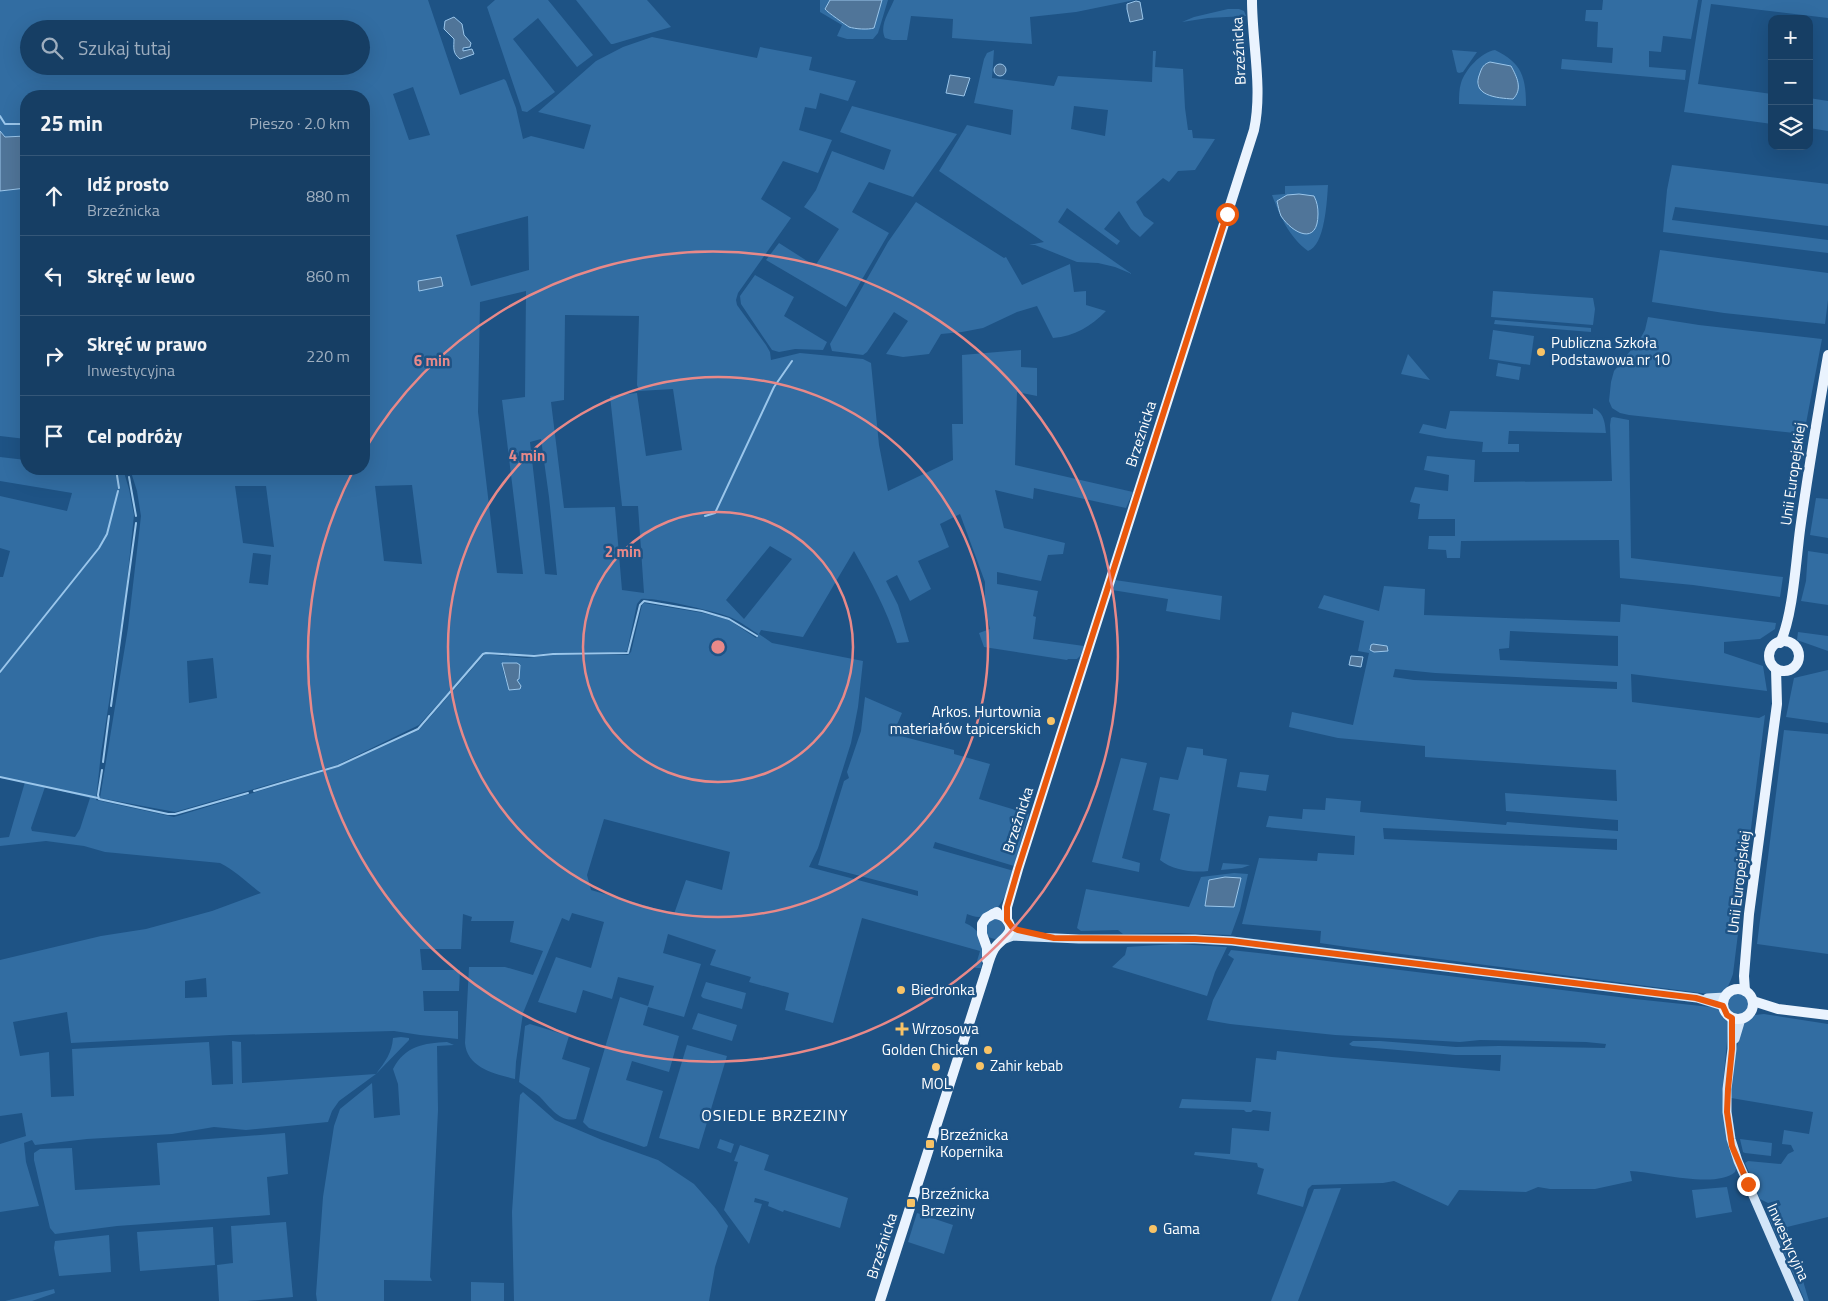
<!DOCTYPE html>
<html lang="pl">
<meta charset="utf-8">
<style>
body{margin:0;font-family:"Titillium Web",sans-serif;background:#1f456a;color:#f1f3f6}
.controls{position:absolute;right:15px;top:15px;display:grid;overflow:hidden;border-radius:10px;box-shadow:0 5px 20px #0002}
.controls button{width:45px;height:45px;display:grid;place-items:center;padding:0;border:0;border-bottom:1px solid #355778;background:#163e64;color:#f1f3f6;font:25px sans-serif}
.stop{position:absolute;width:15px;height:15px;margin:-11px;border:4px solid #ea580c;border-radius:50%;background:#fff}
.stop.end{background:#ea580c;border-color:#fff;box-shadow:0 1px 5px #0008}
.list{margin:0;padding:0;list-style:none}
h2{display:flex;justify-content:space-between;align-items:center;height:65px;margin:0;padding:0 20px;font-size:21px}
h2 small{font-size:16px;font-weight:400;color:#9eaebf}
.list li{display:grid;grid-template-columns:32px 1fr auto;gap:15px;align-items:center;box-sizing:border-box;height:80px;padding:0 20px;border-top:1px solid #355778}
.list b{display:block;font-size:19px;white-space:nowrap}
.list p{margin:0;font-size:16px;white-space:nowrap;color:#9eaebf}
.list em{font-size:16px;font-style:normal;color:#9eaebf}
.icon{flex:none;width:28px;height:28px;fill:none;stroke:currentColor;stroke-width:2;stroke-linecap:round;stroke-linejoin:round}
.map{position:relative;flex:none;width:1828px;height:1301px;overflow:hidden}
.search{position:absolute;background:#163e64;box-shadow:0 5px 20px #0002;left:20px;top:20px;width:350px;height:55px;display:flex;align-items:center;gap:12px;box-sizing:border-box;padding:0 18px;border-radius:28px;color:#9eaebf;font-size:19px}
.panel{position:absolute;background:#163e64;box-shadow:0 5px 20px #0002;left:20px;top:90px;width:350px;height:385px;border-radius:20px}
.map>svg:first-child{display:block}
</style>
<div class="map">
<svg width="1828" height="1301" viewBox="0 0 1828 1301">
<rect width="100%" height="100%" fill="#1e5385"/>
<!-- green -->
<g fill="#326da2" fill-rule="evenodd">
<path d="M0,0h428l32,95 44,-16 2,2 10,27 7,31 8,-3 53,13 7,-24 -53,-13 58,-51 27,-14 29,-10 105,21 3,-11 52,10 -3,13 47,11 -8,20 -28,-8 -4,16 -11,-2 -6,23 33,10 -14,33 -35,-12 -22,38 30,19 -53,75 -2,7 1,5 29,40 4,7 1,8 29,-7 63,6 8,4 8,82 9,46 65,-31 -1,-36h11l-1,-69 59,-5v17l16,1v28l-20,-4 -2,73 118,27 -7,16 -92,-20 -1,11 -38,-9 9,38 61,15 -2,11 -15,1 -7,26 -44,-9v12l41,7 -5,25 3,1 -3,22 51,7 -3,9 -4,4h-9l-1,1 -83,-13 -5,-14 11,-4 -5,-23v-24l-25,-68 -20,10 9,23 -31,14 13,28 -21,12 -13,-26 -11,6 12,24 11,37 -12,1c-11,-35 -25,-60 -43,-92l-51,86 -42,-7 -2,4 13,9 91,18 -5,46 -7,36 -33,105 -9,19 109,29v-5l-100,-26 26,-84 5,-3 -2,-6 14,-41 4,-34 37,16 -9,21 61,16v4l36,10 -11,35 50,15 -15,52 -79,-24 -2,6 81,23c-6,18 -12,44 -35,46 -4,0 -9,-2 -12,-3l-2,9c20,8 19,26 16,45h-6l5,-17 -118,-33 -29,105 -48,-13 4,-17 -40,-11 2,-5 -41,-12 6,-15 -48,-16 -5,19 38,11 -17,53 -36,-10 -5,18 36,11 -10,36 -37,-11 -6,19 37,11 -16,55 -3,1 -55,-19 -6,-6 37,-125 28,9 6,-20 -36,-9 -6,22 -29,-9 -7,23 -38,-11 18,-45 35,11 13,-46 -32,-9 -3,8 -7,-3 -39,95 -7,49 -1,17c-20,-5 -48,-11 -50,-36l4,-76h36l28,8 10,-24 -33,-9 4,-21h-43l1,-4 -9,-3 -2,35h-41l2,21h38l-1,21h-36l1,20h34v28l-38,-4 -26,-4 -164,4 -159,8 -4,-31 -54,10 7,34 29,-4 2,45 23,-1 -2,-47 137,-7 3,43 21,-1 -1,-43 9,1 1,41 134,-9c9,-12 16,-21 17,-36l8,-1 8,1v2l-33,34 -37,27 -7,10 -4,11 -82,8 -32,-3 -42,7 -85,5 -52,6 -3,-5 -8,3 2,19 13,44 -39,6v-68l26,-8 -4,-23 -22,3v-156l101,-24 45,-7 66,-18 49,-18c-14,-10 -25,-22 -41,-30l-115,-11 -21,-6 -38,-5 -46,5v-8l9,-1 16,-55 -25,-4v-201h3l7,-26 -10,-3v-52l67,15 5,-18 -72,-12v-24l26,3v9h97l6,20 5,26 -9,86 -24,152 -5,47 78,17 164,-50 81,-37 66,-76 42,4 26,-3h75l3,-3 11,-47 2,-2 59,10 26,7 27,18 2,-4c-8,-5 -17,-12 -26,-16 -13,-6 -78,-21 -91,-19l-4,5 -10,47 -3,1 -73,1 -19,2 -48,-2 -65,72 -82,40 -162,47 -75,-14 28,-170 13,-112 -4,-25 -7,-22h234v-373h-338v40l-21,1 -5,-6zM29,29h332v37h-332zM413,87l17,48 -21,5 -16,-46zM528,216l1,54 -58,16 -15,-51zM526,291l-1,106 -23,3 21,174 -26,-1 -19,-161 2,-110zM565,315l74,1 -2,69 2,6 34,-2 9,61 -36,6 -9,-63 -27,3 12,110h16l6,87 -22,-3 -7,-83 -51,1 -13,-106 13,-2zM541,439l8,58 8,78 -12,-1 -15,-132zM412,485l10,79 -38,-3 -9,-75zM235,486h31l8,61 -31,-4zM770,546l22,13 -48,60 -18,-19zM253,553l18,2 -3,30 -19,-2zM213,658l4,40 -28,5 -2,-42zM502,663h15c4,15 1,16 -8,27l-6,-19zM45,787l45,11 -10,31 -5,8 -43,-6 -1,-3zM604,819l126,33 -8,38 -36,-10 -12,34 -83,-24 -4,-15zM206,978l1,19 -22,1v-17z"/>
<polygon points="495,0 548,0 593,55 577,67 538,18 513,39 555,92 527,112 522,111 521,107 487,7"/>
<polygon points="576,0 647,0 671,27 613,44 611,44"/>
<path d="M820,0h10l-5,9c2,2 21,16 24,17 6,3 18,1 25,1l8,-27h6l-10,33 -5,6h-26l-10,-3 5,-11 -22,-13z"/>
<path d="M894,0h241l-59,12 -46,5 2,27 -80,-6 1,-19 -42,-3 -4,24h-15l-7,-2c-6,-12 4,-26 9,-38z"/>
<polygon points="1603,0 1698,0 1691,39 1663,36 1661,52 1649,51 1649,67 1686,70 1685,80 1561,69 1562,59 1612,63 1613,48 1597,47 1598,22 1585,21 1586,10 1602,10"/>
<polygon points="1702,0 1828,0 1828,18 1711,4 1698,84 1772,94 1772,124 1684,112"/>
<polygon points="1228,9 1239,9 1244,11 1246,16 1208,18 1182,22 1194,17"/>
<path d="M994,50l-2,28 62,8 4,-10 94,6 1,-31h3l-1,16 28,2 2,39 3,22h4l1,8 22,1 -20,31 -17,1 -9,11 -6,-4 -27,24 8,14 10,7 -14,14 -9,-8 -12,-18 -15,18 16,12 -3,4 -50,-37 -9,14 74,52 -17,-7 -17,-4 -21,-1 -42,-17h-6l15,-3 -105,-71 28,-46 44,10 2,-25 -39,-7 10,-44 3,-6zM1074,106l34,4 -3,26 -34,-7z"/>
<polygon points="1452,50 1477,52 1463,72 1459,73 1457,72"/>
<path d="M1495,50c27,13 31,27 31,56l-67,-2c0,-7 0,-15 2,-21 4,-13 20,-31 34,-33zM1481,72l32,27c-16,-1 -24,-4 -36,-14z"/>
<polygon points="1809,98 1828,101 1828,131 1809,128"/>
<polygon points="852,106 957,134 913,197 869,182 852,212 889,233 846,307 766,260 779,243 815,266 839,229 804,207 816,190 832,151 884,170 891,150 840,132"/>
<polygon points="1672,165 1828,184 1828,226 1675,207 1672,220 1828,240 1828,253 1663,232 1667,190"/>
<path d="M1328,185c-1,15 -3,61 -20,66 -19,-14 -28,-35 -36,-56l13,-1v-8z"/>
<polygon points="26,188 26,439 0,436 0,191"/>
<path d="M916,202l88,56 2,-1 16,28 48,-21 4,28 12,-1v14l20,6c-16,16 -31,25 -53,27l-16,-32 -20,6 -34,16 -21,4 -21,2 -12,20 -26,3 -17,-3 22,-33 -14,-9 -27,40 -4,3 -31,-4 -2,-7 58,-102z"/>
<polygon points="1660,250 1828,273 1828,300 1825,324 1724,313 1652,302"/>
<polygon points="755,275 794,297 784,316 827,342 823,350 795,349 779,352 772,350 741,304 740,296"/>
<polygon points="1493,291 1593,298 1595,309 1593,325 1491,317"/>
<polygon points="1648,317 1699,325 1822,339 1804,434 1629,415 1620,413 1612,408 1609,401 1611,382 1614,371 1640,339 1645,330"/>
<polygon points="1495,320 1591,328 1591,332 1494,324"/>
<polygon points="1493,330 1534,336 1530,365 1489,359"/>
<polygon points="1408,354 1430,380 1401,374"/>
<polygon points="1498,363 1521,367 1519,380 1496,376"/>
<path d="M1593,408c11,4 12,15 13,25l-97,-2 -1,13h11v8h-37l1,-10 -38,-4 -26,-5 4,-9 23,5 4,-18 143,3z"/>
<polygon points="1613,417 1629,420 1631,558 1783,577 1780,597 1693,585 1620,578 1619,540 1461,541 1460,558 1447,558 1446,550 1428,549 1429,536 1455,536 1455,519 1418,519 1420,504 1410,502 1415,487 1448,491 1449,475 1424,470 1427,456 1475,460 1474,482 1612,481 1610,425 1611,418"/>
<polygon points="1816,498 1828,499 1828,538 1810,535"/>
<polygon points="1808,551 1828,554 1828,605 1801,601 1806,581"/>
<polygon points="1115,580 1222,596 1220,620 1166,611 1168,599 1112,590"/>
<path d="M1384,586l41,3 -1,26 196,7 1,-18 155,19 -1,6 -15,10 -36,3v11l39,13 4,25 -136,-17 1,28 127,16 6,-3 -32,259c-4,11 -6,18 -17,21l-369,-48 -27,-4 1,-12 -79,-7 17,-66 58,3 1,-8 36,2 1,-19 -89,-9 3,-11 33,3 1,-10 22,1 1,-12 35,3 -1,11 146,13 1,-3 111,9v-11l-112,-9 -1,-18 112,8 -1,-31 -191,-13v-11l-87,-8 -49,-11 3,-15 61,13 16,-72 -11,-2 6,-30 -46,-13 6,-13 55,16zM1510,631l108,5v30l-118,-6 -1,-11 10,-1zM1395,669l40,4 182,9v7l-203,-9 -21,-3zM1383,828l234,11v11l-233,-11z"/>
<polygon points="1798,632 1828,636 1828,651 1797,640"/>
<polygon points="1828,670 1828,723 1786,717 1794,678"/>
<polygon points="1784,730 1828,734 1828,954 1757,944"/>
<path d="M1187,747l16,2v6l24,4 -19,112c-15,2 -36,-1 -48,-11l10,-46 -17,-4 7,-33 18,3z"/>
<polygon points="1121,758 1147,763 1122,858 1140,863 1139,872 1092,862"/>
<polygon points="1240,772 1269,775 1266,791 1237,787"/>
<polygon points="1223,863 1250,865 1242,868 1221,870"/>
<polygon points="1234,873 1248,874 1240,910 1231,935 1178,933 1123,934 1118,930 1081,931 1077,928 1086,889 1189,907 1201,877"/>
<circle cx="995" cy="929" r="10"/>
<polygon points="1176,944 1227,947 1215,972 1207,996 1112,967 1125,955 1127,947"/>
<path d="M1231,950l80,9 324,40 85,9 9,13 -7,73 1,13 13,62 -1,3c-18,17 -81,0 -105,-1l2,10 -37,8h-45l-12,-2 -12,5 -67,-2 -11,16 -54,-25 -11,2 -71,2 -4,4 -5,18 -46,-13 7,-25 -6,-2 -1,-4 -63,-8 1,-3 35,2 2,-26 37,3 2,-19 -18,-2 -2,2h-5l-2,-2 -65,-2 3,-9 69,3 5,-44 20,2 1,-9 55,6 168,14 1,-16h-46l-103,-9 -3,-2 4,-3h27l76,6 43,-1 106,2 1,-4 -20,-2 -106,-2 -20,2 -125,-7 -105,-11 -23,-4 6,-20 21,-41 -6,-4z"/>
<polygon points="706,982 746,993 742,1009 703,998 701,996"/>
<circle cx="1738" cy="1004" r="11"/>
<polygon points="698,1013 737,1025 732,1041 692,1029"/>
<polygon points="1764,1014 1828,1024 1828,1217 1787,1227 1809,1301 1805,1301 1768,1216 1772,1211 1771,1209 1781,1205 1779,1200 1768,1203 1760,1199 1745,1163 1748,1161 1781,1164 1788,1154 1794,1151 1791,1145 1782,1144 1784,1130 1809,1134 1813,1112 1731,1098 1733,1066 1742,1023 1755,1015"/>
<path d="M530,1024l39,12 -7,23 28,9 -14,51c-16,4 -27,-13 -37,-23 -6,-5 -14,-9 -20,-14l6,-56z"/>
<path d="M447,1042l7,3 -17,1 1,64 -8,167 2,4 -48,-1v21h-67l-1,-7 7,-97 11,-71 6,-17 32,-26 2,35 26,-3 -2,-31 -5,-15c12,-23 31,-26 54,-27z"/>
<polygon points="687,1045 727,1056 699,1149 659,1138"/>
<polygon points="523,1092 555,1120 602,1140 658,1160 694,1184 716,1209 728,1226 715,1267 709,1301 514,1301 512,1212 519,1106 520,1095"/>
<polygon points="285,1133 288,1174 267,1177 270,1215 117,1226 55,1234 50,1228 34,1160 34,1153 40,1149 72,1148 75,1190 160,1185 157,1143"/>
<polygon points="720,1139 734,1144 731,1153 717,1148"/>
<polygon points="1740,1139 1772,1143 1771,1156 1745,1153 1743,1152"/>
<polygon points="740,1145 769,1155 764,1170 848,1198 840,1228 784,1210 783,1212 768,1206 769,1202 755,1198 754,1202 762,1204 749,1244 724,1210 738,1162 734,1161"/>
<polygon points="1727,1187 1732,1212 1696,1218 1692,1190"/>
<polygon points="1341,1188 1298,1301 1271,1301 1314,1189"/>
<polygon points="917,1213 953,1225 944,1254 908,1242"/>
<polygon points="286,1222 293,1297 247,1301 219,1301 217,1265 233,1263 231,1226"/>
<polygon points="213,1227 215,1265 140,1271 137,1232"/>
<polygon points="109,1235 111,1272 59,1276 54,1248 55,1241"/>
<polygon points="471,1282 504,1283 504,1301 471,1301"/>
<polygon points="54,1289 55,1293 32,1301 5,1301"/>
</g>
<!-- water -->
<g fill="#507599" stroke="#9ac6eb">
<path d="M830,0h52l-8,28c-6,2 -19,1 -25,-1 -3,-2 -22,-15 -24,-18z"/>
<polygon points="1136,1 1140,2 1143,19 1130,22 1127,9 1127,4"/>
<path d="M454,17l8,7 2,11 7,8 -1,4 -7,1v3l9,-2 2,5 -14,5c-8,-6 -6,-12 -6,-20l-10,-10 1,-8z"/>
<path d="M1490,62l21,4c6,11 12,23 2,33 -16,-1 -43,-3 -33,-26 2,-6 4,-9 10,-11z"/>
<circle cx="1000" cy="70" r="6"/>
<polygon points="950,75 970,78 964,96 946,93"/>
<polygon points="0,131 5,137 26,136 26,188 0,191"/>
<path d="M1299,194l15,2c3,6 4,11 4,18 0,32 -25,20 -37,2 -2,-5 -3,-10 -4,-15l10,-6z"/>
<polygon points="441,277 443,286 419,291 418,281"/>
<polygon points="1373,644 1387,646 1388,651 1374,652 1370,650 1371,645"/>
<polygon points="1351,656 1363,657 1361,667 1349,665"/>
<polygon points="502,663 517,663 520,665 519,679 517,680 521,686 520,689 509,690"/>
<polygon points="1225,877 1241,878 1234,907 1205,906 1209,880"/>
</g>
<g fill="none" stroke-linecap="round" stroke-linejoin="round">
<!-- stream -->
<g stroke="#9ac6eb" stroke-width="2">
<polyline points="0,116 5,124 26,124"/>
<polyline points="116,469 119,488"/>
<polyline points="129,477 136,516"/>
<polyline points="705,516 715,513 774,387 792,361"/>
<polyline points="0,672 99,548 107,534 118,491"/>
<polyline points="111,706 136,523"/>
<polyline points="103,762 109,716"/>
<polyline points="102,770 98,795 99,799 168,814 175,814 248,793"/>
<polyline points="0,777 98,798"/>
<polyline points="254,791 338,766 418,729 483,654 486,653 534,656 553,654 628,653 640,605 644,601 702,611 729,619 757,636"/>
</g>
<!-- secondary -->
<g stroke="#d2e5f8" stroke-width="9">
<polyline points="1005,939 1013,936 1079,939 1195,939 1232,941 1697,998 1723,1006"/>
<polyline points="1707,998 1725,997"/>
<polyline points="1732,1018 1732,1049 1727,1089 1727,1112 1731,1139 1738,1161 1799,1301"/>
<polyline points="1735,1039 1741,1019"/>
</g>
<!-- primary -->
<g stroke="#eaf3fe" stroke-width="10">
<circle cx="1784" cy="656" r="15"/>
<path d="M1780,643c13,-27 16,-83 20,-113 8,-59 18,-117 28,-175"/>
<path d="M1007,920v-13l11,-38 236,-739c9,-42 -2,-87 -2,-130"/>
<polyline points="987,960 987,948 982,934 982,924 986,918 997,912"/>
<circle cx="1738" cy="1004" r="15"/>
<polyline points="1745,991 1744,976 1749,914 1777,704 1776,669"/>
<polyline points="1753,1001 1778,1009 1828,1015"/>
<path d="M880,1301l106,-330c2,-7 4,-15 8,-22 6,-10 23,-15 13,-29 -4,-5 -9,-6 -14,-6"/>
</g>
</g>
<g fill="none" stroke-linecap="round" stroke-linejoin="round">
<!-- route -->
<polyline stroke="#ea580c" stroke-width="6" points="1227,214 1018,869 1007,907 1007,920 1012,927 1018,930 1054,938 1195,939 1232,941 1696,998 1723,1006 1727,1015 1732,1018 1732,1049 1728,1089 1727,1112 1732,1146 1748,1184"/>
</g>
<!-- distance rings -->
<g fill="none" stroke="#e88989" stroke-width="2.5">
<circle cx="718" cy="647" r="135"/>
<circle cx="718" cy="647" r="270"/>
<path d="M364 451A405 405 0 1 1 354 469"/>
</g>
<!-- markers -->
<g fill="#f8c366" stroke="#1e5385" stroke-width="2">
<circle cx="1541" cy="352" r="5"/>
<circle cx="1051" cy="721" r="5"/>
<circle cx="901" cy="990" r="5"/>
<path d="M899.5 1021.5h5v5h5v5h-5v5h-5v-5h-5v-5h5z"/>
<circle cx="988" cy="1050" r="5"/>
<circle cx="980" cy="1066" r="5"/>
<circle cx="936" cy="1067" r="5"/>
<rect x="925" y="1139" width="10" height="10" rx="2.5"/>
<rect x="906" y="1198" width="10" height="10" rx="2.5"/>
<circle cx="1153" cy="1229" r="5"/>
</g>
<g text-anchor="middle" stroke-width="5" stroke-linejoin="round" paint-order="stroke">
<!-- street labels -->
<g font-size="15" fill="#fff" stroke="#1e5385">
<text transform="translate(1239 51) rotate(-93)" y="5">Brzeźnicka</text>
<text transform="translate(1141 434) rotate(-72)" y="5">Brzeźnicka</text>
<text transform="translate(1793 474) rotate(-82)" y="5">Unii Europejskiej</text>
<text transform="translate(1018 820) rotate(-72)" y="5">Brzeźnicka</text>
<text transform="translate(1739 882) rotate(-83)" y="5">Unii Europejskiej</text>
<text transform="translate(1788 1242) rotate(66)" y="5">Inwestycyjna</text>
<text transform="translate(882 1246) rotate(-72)" y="5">Brzeźnicka</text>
</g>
<!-- poi labels -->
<g font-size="15" fill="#fff" stroke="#1e5385" text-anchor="start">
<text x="1551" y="348">Publiczna Szkoła<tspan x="1551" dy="17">Podstawowa nr 10</tspan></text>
<text x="1041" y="717" text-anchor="end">Arkos. Hurtownia<tspan x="1041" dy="17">materiałów tapicerskich</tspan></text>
<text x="911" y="995">Biedronka</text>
<text x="912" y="1034">Wrzosowa</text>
<text x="978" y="1055" text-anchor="end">Golden Chicken</text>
<text x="990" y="1071">Zahir kebab</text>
<text x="936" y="1089" text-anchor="middle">MOL</text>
<text x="940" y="1140">Brzeźnicka<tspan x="940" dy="17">Kopernika</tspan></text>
<text x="921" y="1199">Brzeźnicka<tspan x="921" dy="17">Brzeziny</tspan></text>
<text x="1163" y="1234">Gama</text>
</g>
<!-- neighbourhood labels -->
<g font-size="16" letter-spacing="1" fill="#fff" stroke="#1e5385">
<text x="775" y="1121">OSIEDLE BRZEZINY</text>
</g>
</g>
<circle cx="718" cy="647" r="8" fill="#e88989" stroke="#1e5385" stroke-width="2.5"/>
<g font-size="15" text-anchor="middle" font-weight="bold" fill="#e88989" stroke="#1e5385" stroke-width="5" stroke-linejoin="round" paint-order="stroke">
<text x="432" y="366">6 min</text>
<text x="527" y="461">4 min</text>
<text x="623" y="557">2 min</text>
</g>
</svg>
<div class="controls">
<button>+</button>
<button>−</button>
<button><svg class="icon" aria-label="layers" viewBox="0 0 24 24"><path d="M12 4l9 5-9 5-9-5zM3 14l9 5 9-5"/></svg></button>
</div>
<div class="stop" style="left:1227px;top:214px"></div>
<div class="stop end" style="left:1748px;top:1184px"></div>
<div class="search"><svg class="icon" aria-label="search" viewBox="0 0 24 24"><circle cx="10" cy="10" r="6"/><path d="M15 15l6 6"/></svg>Szukaj tutaj</div>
<section class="panel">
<h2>25 min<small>Pieszo · 2.0 km</small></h2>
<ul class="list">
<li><svg class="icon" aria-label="ahead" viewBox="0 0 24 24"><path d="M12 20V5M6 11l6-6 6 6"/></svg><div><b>Idź prosto</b><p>Brzeźnicka</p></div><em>880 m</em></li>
<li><svg class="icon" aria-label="left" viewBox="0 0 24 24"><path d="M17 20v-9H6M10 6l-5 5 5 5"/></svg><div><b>Skręć w lewo</b></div><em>860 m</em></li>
<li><svg class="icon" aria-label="right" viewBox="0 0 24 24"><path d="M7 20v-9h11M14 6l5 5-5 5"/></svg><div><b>Skręć w prawo</b><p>Inwestycyjna</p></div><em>220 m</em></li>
<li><svg class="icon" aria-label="arrive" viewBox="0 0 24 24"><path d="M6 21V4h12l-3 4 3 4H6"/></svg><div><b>Cel podróży</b></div></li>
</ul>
</section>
</div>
